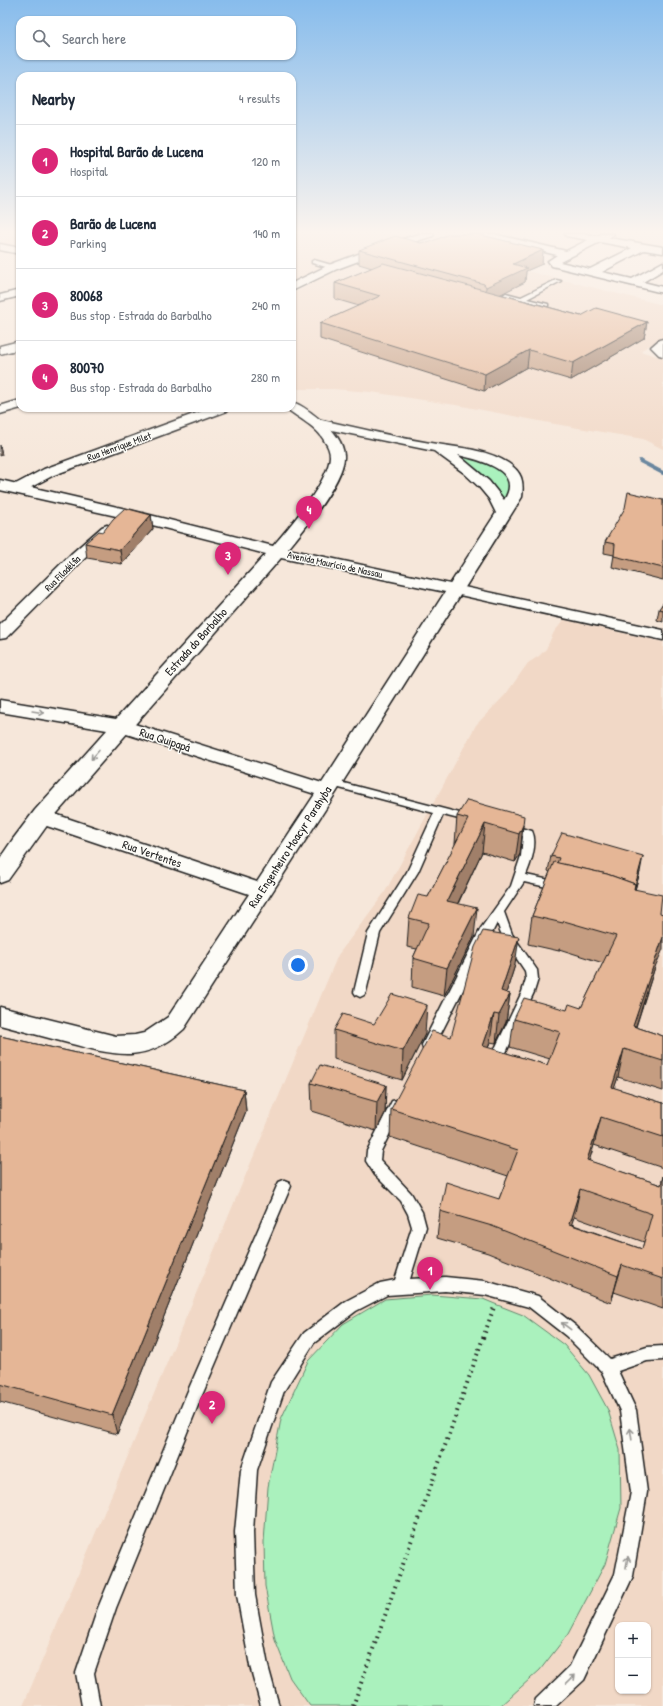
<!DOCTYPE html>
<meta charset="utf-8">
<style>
body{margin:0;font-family:"Patrick Hand",sans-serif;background:#f6f6f7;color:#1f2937}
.controls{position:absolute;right:12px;bottom:12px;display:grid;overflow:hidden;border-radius:8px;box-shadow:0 1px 3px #0004}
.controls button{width:36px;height:36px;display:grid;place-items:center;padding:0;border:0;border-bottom:1px solid #e0e1e3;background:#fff;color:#1f2937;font:20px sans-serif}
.you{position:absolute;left:298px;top:965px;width:14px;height:14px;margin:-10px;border:3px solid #fff;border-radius:50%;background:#1a73e8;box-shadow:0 0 0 6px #1a73e833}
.badge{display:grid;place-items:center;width:26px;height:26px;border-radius:50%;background:#db2777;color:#fff;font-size:13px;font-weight:700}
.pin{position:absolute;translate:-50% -33px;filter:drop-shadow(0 1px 2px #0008)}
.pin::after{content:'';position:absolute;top:21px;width:14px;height:12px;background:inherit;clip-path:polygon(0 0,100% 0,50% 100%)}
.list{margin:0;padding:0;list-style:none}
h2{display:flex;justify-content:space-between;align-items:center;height:52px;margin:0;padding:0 16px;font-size:17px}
h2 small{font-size:13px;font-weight:400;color:#747a83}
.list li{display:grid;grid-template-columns:26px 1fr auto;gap:12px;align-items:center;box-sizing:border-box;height:72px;padding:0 16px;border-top:1px solid #e0e1e3}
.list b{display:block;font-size:15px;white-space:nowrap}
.list p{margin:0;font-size:13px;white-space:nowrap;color:#747a83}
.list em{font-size:13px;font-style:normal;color:#747a83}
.icon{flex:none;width:22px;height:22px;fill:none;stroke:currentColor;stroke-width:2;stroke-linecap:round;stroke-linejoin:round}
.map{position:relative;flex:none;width:663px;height:1706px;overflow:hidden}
.search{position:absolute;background:#fff;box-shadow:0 1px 3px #0004;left:16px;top:16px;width:280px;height:44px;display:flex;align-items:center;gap:10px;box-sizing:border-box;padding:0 14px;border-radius:12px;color:#747a83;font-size:15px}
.panel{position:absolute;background:#fff;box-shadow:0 1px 3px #0004;left:16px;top:72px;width:280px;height:340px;border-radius:12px}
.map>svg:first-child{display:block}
</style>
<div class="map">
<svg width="663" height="1706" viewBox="0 0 663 1706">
<rect width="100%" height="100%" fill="#f6e7da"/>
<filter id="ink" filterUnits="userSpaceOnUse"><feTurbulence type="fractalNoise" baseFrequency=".025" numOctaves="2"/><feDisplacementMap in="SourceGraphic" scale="8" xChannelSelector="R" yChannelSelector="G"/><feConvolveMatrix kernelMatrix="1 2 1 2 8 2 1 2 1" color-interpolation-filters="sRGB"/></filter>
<g filter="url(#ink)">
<!-- built -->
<g fill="#f1d8c6" fill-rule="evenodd">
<polygon points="17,234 20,234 20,249 0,244 0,243"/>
<polygon points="292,234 426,234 380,248 292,287"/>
<polygon points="411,242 663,305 663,337 640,351 663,358 663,449 643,439 555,424 462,406 371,392 333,389 292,389 292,294 343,266"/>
<path d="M564,620l99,22v1064h-640l315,-751 47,-63 91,-167 30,-31 22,-31 11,-7 7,-7 8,-17zM618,1625h30v66h-30z"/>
</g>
<!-- green -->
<g fill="#aaf1bd" stroke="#63866c">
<path d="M450,451l18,2 38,18c5,13 5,20 -4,32z"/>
<polygon points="432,1295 483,1299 495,1304 523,1315 564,1345 589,1375 608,1410 620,1450 621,1508 605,1564 568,1634 540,1670 500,1706 310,1706 290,1678 275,1640 265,1586 264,1542 268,1487 281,1419 308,1361 343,1324 385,1299"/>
</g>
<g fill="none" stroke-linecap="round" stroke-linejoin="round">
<!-- stream -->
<polyline stroke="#65839c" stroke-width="4" points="640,461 663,473"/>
<defs>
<g id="lane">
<polygon points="314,260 335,266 336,267 333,269 312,263 312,261"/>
<polygon points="556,280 561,281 527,299 548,304 548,306 503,295 506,293 521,297"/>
<polygon points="332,780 475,817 476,819 475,821 471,822 443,815 418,872 380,933 366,992 364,995 360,997 356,995 354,992 368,933 407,872 434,813 328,785 327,783"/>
<path d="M509,825l23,6c6,12 -1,32 -6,44l38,8 2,3 -2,3 -4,1 -36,-8 -20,30 8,22 25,36 1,9 -4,13 -32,69 -5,1 -5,-1 -1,-4 31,-65 4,-13 -1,-8 -22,-33 -6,-15 -64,126 -5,1 -5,-1 -1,-4 59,-117 30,-42 10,-30 2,-20 -18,-5 -1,-2 1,-2z"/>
<polygon points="397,1100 402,1101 404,1105 381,1151 380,1160 411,1193 422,1212 426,1227 410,1279 445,1277 485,1281 538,1296 576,1326 610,1359 647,1347 663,1346 663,1360 647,1361 618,1371 636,1410 647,1492 633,1576 584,1680 556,1706 534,1706 536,1699 570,1666 615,1574 631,1492 620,1411 602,1372 566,1336 529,1307 485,1295 445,1291 387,1295 356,1311 314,1343 284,1391 257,1470 253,1532 255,1595 268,1666 279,1706 261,1706 250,1666 237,1595 235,1532 241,1470 271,1382 304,1333 346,1301 380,1283 395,1280 412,1227 408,1214 401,1201 375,1175 366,1161 367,1151 392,1101"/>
<polygon points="284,1180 289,1182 291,1186 203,1393 116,1608 94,1673 100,1706 82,1706 76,1673 98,1608 187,1393 277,1186 279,1182"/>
</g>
<g id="street">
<path d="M477,234h17l72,17 22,-11 -22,-4 -1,-2h21l11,2 4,-2h13l-5,4 54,9v6l-19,-3 -42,22 30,7 31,-17v8l-20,12 20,5v6l-111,-27 -4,-5 9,-6 -79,-19zM600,242l32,6 -42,21 -30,-7z"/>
<polygon points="0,244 20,248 20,254 0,250"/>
<polygon points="20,290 20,296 0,301 0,295"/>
<polygon points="663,339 663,356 659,355 651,347 659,340"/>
<polygon points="20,341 20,349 0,354 0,346"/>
<polygon points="20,400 21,408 0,414 0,406"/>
<polygon points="210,408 229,408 227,411 54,475 22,492 17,493 12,492 10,489 12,486 44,469"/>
<path d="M317,419c42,9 84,20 126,26 21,3 47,6 65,18 14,9 16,18 14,34l-185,294 -153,238c-39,36 -70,26 -116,14 -23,-6 -45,-12 -68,-18v-18l116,29 19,-1 9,-2 24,-16 81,-123 -214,-72 -3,-5 3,-5 7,-2 7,2 208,70 58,-88 -201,-64 -2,-4 2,-4 7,-2 7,2 194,61 174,-270 -7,-14 -10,-12 -15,-14 -30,-22 -122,-25 -2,-3 2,-3zM458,455c21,5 66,15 46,45l-15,-19z"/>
<polygon points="107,525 112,527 115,530 112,533 83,560 6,638 0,639 0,624 71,554 102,527"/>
</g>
<g id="secondary">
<polygon points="419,234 434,234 433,236 385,251 337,269 292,291 292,283 329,265 377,247"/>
<path d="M292,402c11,3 22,13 31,20 10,8 20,20 21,33 2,23 -41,76 -56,94l375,81v10l-208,-46 -174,-36 -230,262 -43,60 -8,3v-25l13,-19 22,-29 72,-80 -107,-18v-12l116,19 150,-165 -141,-36 -125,-28v-10l126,29 147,37c16,-19 56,-64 57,-90 0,-4 -2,-10 -5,-14 -8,-16 -26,-23 -39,-34h6z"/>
</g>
</defs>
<!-- lane casing -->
<use href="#lane" stroke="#1c1c1c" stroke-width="3"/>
<!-- street casing -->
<use href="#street" stroke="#1c1c1c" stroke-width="3"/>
<!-- secondary casing -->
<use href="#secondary" stroke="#1c1c1c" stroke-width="3"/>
<!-- path -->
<polyline stroke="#1c1c1c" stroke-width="4" stroke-dasharray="1.5 4.5" stroke-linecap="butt" points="353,1706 494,1307"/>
<!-- lane -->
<use href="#lane" fill="#fdfcf7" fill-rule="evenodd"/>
<!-- street -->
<use href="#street" fill="#fdfcf7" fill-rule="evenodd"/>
<!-- secondary -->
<use href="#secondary" fill="#fdfcf7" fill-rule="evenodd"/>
</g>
<!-- wall -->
<g fill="#c59d81" stroke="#1c1c1c" fill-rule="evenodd">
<polygon points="421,243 428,243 543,250 542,264 526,271 525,282 500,294 581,316 647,322 644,338 571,380 527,367 484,391 320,339 320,323 359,306 335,299 335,283 372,268 359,264 359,250"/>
<polygon points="663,500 663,580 612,567 614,555 604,553 605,542"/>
<polygon points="151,515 153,529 122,564 87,558 85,543 103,532"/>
<polygon points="663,603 663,622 657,620 659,609"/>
<polygon points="457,816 523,825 520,854 515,862 482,852 458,904 474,937 444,996 412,987 413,958 417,949 407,947 409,918 428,897 455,845 455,844"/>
<path d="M551,856l89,16 -5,17 25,24 -5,54 -19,60 27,9v55l-45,-14 -4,11 49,15v65l-69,-23 -5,16 72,24 2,-9v133l-49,-17 -3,11 -123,-50 -51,-15 3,-27 59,-12 9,-23 -118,-39 1,-28 60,-72 64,-72 -9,28 4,1 -4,28 -10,21 -6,-1 -2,6 59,17 3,-6 -40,-12 4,-28 67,-11 22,-45 -44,-14v2l-31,-7 4,-28 18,-44 -2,-1zM574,1217l70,25 -2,7 -71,-25z"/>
<polygon points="334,1030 425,1034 402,1080 334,1059"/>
<polygon points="0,1036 244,1090 246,1111 117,1434 0,1402"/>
<polygon points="311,1083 386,1085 385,1113 376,1131 312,1111"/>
</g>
<!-- shaded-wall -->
<g fill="#a07f69" stroke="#1c1c1c">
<polygon points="543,250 542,264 526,271 525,282 485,302 486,287 513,264"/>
<polygon points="647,322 644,338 571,380 573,363"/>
<polygon points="529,350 527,367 484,391 485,374"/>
<polygon points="0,445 2,455 0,456"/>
<polygon points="151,515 153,529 122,564 120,550"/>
<polygon points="485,824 482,852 445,930 447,901"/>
<polygon points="523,825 520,854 515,862 519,834"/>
<polygon points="643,856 640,872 632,901 635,886"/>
<polygon points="477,908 474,937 444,996 447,968"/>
<polygon points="519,937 515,965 499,1015 501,991"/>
<polygon points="663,937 663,949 655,967 628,1050 633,1026"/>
<polygon points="510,994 506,1022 496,1043 499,1015"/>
<polygon points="427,1005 425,1034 402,1080 403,1051"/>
<polygon points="494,1014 490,1042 480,1074 483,1046"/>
<polygon points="624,1049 618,1077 605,1115 612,1087"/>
<polygon points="386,1085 385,1113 376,1131 377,1102"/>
<polygon points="244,1090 246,1111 117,1434 112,1415"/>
<polygon points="601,1117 594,1145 581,1188 587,1160"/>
<polygon points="580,1189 574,1217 563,1251 569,1224"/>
<polygon points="622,1265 614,1292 611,1303 618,1276"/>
</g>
<!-- building -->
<g fill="#e5b696" stroke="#1c1c1c" fill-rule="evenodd">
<polygon points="449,234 477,234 543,250 513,264 527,268 486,287 484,284 359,250 395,236 421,243 424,242 428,243"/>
<polygon points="383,263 581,316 596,308 647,322 573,363 529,350 485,374 320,323 380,296 335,283"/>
<polygon points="628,492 663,500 663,568 614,556 615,544 605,542 625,508"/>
<polygon points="125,508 151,515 120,550 85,543 99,531 103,532 113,519"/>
<polygon points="663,603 663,610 659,609"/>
<polygon points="467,800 524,816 523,825 519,834 485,824 447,901 477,908 447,968 413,958 429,923 409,918 418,895 428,897 468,819 457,816"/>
<polygon points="562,833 643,856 635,886 635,884 607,874 557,863 559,858 551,856"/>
<path d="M554,862l53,12 28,10 -1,5 28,6 -2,18 3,1v23l-30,89 30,10v25l-39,-12 -12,38 51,16v34l-62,-20 -14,43 74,25 2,-9v103l-41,-14 -4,11 -126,-50 -52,-15 6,-29 53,17 19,-49 -127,-41 41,-78 19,6 24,-90 8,-16 36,6 -18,54 9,3 -11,21 -5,-1 -11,32 64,19 13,-33 -46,-13 10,-21 43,12 2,-6 12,4 35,-72 -52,-15 -1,2 -31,-7zM580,1189l72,25 -10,35 -73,-25z"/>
<polygon points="392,994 427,1005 403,1051 334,1030 343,1014 374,1024"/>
<polygon points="0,1036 244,1090 112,1415 0,1384"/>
<polygon points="320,1065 386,1085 377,1102 311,1083"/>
</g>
<!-- one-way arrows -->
<defs><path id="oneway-shaft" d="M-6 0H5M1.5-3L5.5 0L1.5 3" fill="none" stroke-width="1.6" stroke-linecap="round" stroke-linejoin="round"/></defs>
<g stroke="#989794">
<use href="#oneway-shaft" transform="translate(38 712) rotate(9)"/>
<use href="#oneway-shaft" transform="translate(95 755) rotate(131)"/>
<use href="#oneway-shaft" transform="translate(566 1326) rotate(-143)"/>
<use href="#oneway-shaft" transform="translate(631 1434) rotate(-98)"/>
<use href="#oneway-shaft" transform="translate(627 1562) rotate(-80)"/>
<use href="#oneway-shaft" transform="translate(571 1679) rotate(-44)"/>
</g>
</g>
<!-- sky -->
<linearGradient id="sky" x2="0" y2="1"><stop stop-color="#87bcec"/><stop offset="0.49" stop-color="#fbf4ee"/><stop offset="1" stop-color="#fbf4ee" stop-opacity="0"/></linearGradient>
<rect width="663" height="473" fill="url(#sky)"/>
<g text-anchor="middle" stroke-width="3" stroke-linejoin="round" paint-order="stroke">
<!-- far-street labels -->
<g font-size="10" fill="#1c1c1c" stroke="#fdfcf7">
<text transform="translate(119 446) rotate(-20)" y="4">Rua Henrique Milet</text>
<text transform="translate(335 564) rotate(12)" y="4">Avenida Maurício de Nassau</text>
<text transform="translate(62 573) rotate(-45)" y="4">Rua Filadélfia</text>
</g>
<!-- street labels -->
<g font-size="12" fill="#1c1c1c" stroke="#fdfcf7">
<text transform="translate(196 642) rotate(-48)" y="4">Estrada do Barbalho</text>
<text transform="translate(165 740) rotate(18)" y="4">Rua Quipapá</text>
<text transform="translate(290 847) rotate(-57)" y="4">Rua Engenheiro Moacyr Parahyba</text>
<text transform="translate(152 854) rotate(19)" y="4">Rua Vertentes</text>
</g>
</g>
</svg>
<div class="controls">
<button>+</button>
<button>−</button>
</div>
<div class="you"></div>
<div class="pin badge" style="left:430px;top:1290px">1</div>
<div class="pin badge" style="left:212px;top:1424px">2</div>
<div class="pin badge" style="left:228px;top:575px">3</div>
<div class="pin badge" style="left:309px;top:529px">4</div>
<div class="search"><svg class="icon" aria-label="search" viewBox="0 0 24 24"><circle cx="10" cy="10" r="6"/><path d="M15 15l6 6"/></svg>Search here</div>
<section class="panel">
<h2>Nearby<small>4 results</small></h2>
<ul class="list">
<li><span class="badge">1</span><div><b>Hospital Barão de Lucena</b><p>Hospital</p></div><em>120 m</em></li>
<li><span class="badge">2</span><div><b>Barão de Lucena</b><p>Parking</p></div><em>140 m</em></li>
<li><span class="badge">3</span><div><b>80068</b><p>Bus stop · Estrada do Barbalho</p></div><em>240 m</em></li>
<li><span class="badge">4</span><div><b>80070</b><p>Bus stop · Estrada do Barbalho</p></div><em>280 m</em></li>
</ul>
</section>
</div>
